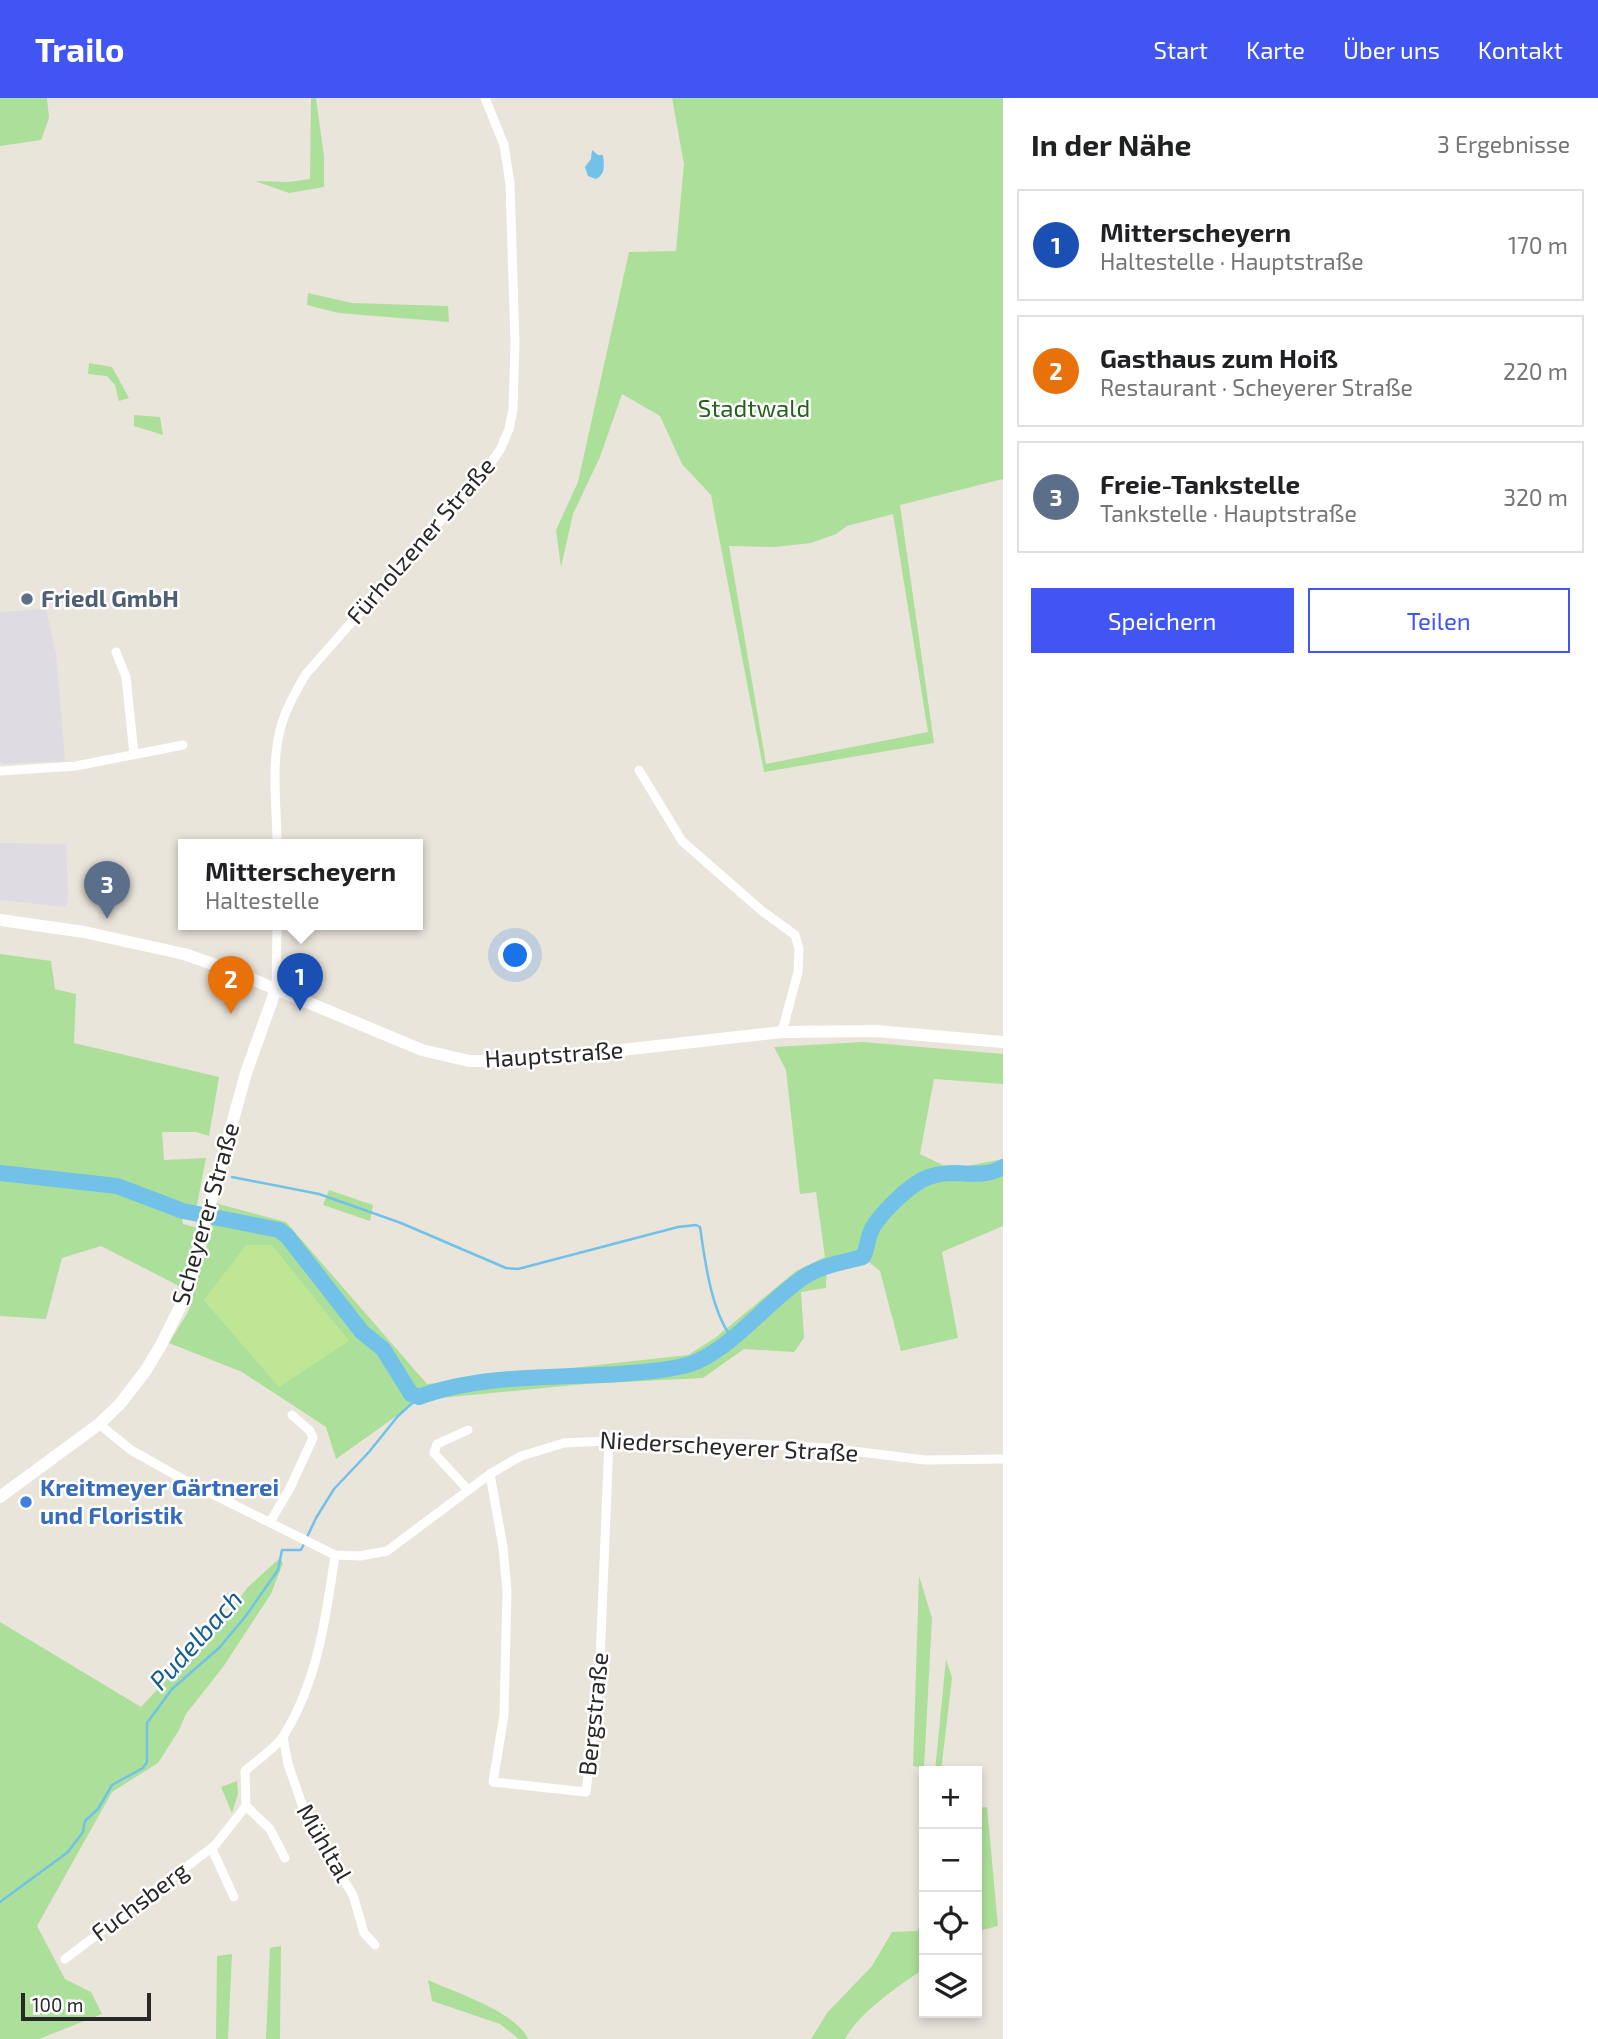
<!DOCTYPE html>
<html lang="de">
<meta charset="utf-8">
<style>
body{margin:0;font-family:"Exo 2",sans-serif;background:#f6f6f6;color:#202124}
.controls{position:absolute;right:21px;bottom:21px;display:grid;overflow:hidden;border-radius:0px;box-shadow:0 4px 10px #0003}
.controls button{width:63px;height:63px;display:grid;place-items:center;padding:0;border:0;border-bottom:2px solid #e0e0e0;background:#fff;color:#202124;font:35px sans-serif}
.scale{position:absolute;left:21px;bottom:18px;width:130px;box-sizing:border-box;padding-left:7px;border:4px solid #282828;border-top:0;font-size:19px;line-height:24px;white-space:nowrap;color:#282828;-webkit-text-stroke:5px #fff;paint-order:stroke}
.you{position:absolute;left:516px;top:858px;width:24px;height:24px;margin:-18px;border:5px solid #fff;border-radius:50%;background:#1a73e8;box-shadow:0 0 0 10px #1a73e833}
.badge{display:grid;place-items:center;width:46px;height:46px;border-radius:50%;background:#4055f2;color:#fff;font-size:23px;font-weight:700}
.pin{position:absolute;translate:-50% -58px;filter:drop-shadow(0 2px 4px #0008)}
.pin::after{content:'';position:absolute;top:37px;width:24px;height:21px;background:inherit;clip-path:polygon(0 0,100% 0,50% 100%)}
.popup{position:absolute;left:178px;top:741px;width:245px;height:91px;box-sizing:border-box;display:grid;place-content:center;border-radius:0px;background:#fff;filter:drop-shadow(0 2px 5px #0005);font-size:23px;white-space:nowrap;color:#757577}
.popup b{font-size:26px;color:#202124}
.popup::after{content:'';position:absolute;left:50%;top:100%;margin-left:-14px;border:14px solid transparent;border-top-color:#fff}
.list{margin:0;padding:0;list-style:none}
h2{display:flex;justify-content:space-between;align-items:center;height:91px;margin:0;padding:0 28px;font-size:30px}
h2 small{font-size:23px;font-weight:400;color:#757577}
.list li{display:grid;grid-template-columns:46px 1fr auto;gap:21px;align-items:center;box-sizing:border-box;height:112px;margin:0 14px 14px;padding:0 14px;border:2px solid #e0e0e0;border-radius:0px}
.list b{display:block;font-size:26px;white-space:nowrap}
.list p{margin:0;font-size:23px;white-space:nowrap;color:#757577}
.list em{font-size:23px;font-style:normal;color:#757577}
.actions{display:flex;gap:14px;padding:21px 28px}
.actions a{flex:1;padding:16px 0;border:2px solid #4055f2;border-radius:0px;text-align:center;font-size:24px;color:#4055f2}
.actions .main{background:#4055f2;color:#fff}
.icon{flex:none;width:38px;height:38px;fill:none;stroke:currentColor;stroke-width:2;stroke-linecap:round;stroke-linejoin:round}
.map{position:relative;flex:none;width:1003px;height:1941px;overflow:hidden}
header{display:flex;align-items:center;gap:42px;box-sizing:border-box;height:98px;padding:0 35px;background:#4055f2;color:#fff}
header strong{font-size:33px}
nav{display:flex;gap:38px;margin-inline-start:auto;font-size:24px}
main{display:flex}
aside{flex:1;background:#fff}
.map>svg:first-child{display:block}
</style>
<header>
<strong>Trailo</strong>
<nav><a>Start</a><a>Karte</a><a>Über uns</a><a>Kontakt</a></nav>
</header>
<main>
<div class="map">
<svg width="1003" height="1941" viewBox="0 0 1003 1941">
<rect width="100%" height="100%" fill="#eae5db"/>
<!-- industrial -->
<g fill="#dedbe3">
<polygon points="46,511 56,556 65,663 3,666 0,663 0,514"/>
<polygon points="0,745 66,746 68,797 66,809 0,802"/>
</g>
<!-- green -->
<g fill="#acdf99" fill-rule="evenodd">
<polygon points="0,0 47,0 49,20 41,42 0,48"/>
<polygon points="311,0 316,0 324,59 324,89 289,95 255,83 288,84 310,81"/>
<path d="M672,0h331v381l-103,26 34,238 -170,29 -53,-277 -29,-31 -22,-48 -38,-22 -22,63 -27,57 -12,53 -5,-37 22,-48 51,-230 47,-1 8,-87zM893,416l35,218 -162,32 -37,-218 45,1 37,-4 25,-9 11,-8z"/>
<polygon points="308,195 352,205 448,208 449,224 339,215 307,207"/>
<polygon points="89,265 112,269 129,300 119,303 115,287 107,278 88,276"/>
<polygon points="134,317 160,319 163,337 134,328"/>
<polygon points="0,856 51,863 55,891 76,896 74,945 219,979 209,1038 196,1034 162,1034 164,1062 206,1060 196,1112 124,1086 0,1070"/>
<path d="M863,944l140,12v30l-69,-5 -14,75 31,15 52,-10v67l-61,26 16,86 -57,13 -21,-80 -17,-14 -36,10 -1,21 -25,4 3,46 -10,14 -50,-3 -41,29 -118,6 -166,16 -83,59 -10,-32 -84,-55 -73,-29 19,-31 22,-78 5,-31 71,19 141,162 261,-29 27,-17 81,-67 29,-14 -9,-65 -16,2 -14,-124 -12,-23zM204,1202l144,41 -69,45z"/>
<polygon points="0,1082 115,1094 181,1117 183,1126 198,1130 183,1190 101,1148 62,1160 46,1221 0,1218"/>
<polygon points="329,1092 373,1107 370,1123 323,1107"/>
<polygon points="280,1460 283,1465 271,1496 223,1569 186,1616 179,1632 158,1665 112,1694 37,1828 65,1881 91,1894 102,1916 39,1941 0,1941 0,1524 141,1609 229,1514 248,1489"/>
<polygon points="919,1478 932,1520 924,1670 913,1668"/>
<polygon points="946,1561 952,1580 941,1673 935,1673"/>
<polygon points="237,1683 238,1696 232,1715 221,1689"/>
<polygon points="987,1709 998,1828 977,1833 977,1710"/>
<path d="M924,1818v53c-25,16 -65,44 -79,70h-34l16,-26 45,-47 20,-34 25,-1z"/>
<polygon points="281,1848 280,1941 266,1941 270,1850"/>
<polygon points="232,1856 228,1941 216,1941 217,1858"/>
<path d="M428,1882c26,12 89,32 100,59h-9l-19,-15 -68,-23z"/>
</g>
<!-- pitch -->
<polygon fill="#bee695" points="246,1147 272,1147 349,1243 279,1289 204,1202"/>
<!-- water -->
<path fill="#71c1e9" d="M592,52l6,5h5c1,10 3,19 -7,24l-8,-3 -3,-9 6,-8z"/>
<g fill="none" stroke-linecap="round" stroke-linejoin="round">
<!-- stream -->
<g stroke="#71c1e9" stroke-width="2.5">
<path d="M232,1079l87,17 82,29 105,45 12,1 160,-42 18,-2 4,2c5,34 11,84 32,111"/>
<polyline points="0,1804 68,1754 83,1734 85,1723 98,1711 112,1687 143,1670 147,1664 147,1625 172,1591 219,1550 245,1519 278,1472 282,1452 301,1452 316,1420 334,1391 369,1354 398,1318 419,1299"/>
</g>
<!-- river -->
<path stroke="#71c1e9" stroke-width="16" d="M0,1075l117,13 66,25 96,19 8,6 75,96 21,17 28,45 8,3c61,-23 136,-19 200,-23 22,-2 60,-4 79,-13 42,-20 71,-62 109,-86 17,-10 37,-13 56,-18 5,-10 4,-20 10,-30 9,-15 39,-45 56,-50 8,-3 19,-4 27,-4 17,1 32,3 47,-6"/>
<!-- street -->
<g stroke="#fff" stroke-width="9">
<polyline points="116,554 126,579 134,656"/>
<polyline points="639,672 682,743 762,813 795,837 799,851 798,874 782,934"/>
<polyline points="0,673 76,668 183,647"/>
<path d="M277,747c0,-39 -7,-84 5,-122 5,-17 15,-34 24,-49l185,-211 10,-15 8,-19 4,-20 2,-66 -5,-159 -6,-39 -19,-47"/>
<polyline points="276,891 277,827"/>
<polyline points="99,1326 131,1352 186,1383 335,1457 360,1458 387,1453 490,1376 521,1358 564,1345 609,1343 752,1346 828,1350 925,1362 1003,1361"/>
<polyline points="490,1376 503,1449 507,1493 504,1617 493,1684 586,1694 599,1587 609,1343"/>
<polyline points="468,1392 434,1355 437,1346 468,1332"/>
<polyline points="270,1424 290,1390 313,1340 310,1333 292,1317"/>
<polyline points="283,1639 288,1666 308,1724 353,1797 364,1835 375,1847"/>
<path d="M285,1760l-15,-29 -24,-23 -1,-35c12,-11 31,-23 39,-36 34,-55 42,-118 51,-180"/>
<polyline points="234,1799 212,1751 246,1708"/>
<polyline points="65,1861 214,1748"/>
</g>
<!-- secondary -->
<g stroke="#fff" stroke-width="12">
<polyline points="0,822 84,834 184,856 230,872 422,952 469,963 523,963 782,934 876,933 1003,944"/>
<polyline points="0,1399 99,1326 120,1306 146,1272 161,1247 188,1193 203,1131 246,975 276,891"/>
</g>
</g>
<!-- markers -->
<circle fill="#5c6f8a" stroke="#fff" stroke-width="2.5" cx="27" cy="501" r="7"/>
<circle fill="#3f7fe0" stroke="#fff" stroke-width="2.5" cx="26" cy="1404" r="7"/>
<g text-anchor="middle" stroke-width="5" stroke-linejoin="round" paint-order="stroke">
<!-- park labels -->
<g font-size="24" fill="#26611c" stroke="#fff">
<text x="754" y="319">Stadtwald</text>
</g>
<!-- street labels -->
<g font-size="24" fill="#282828" stroke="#fff">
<text transform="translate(421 443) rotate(-49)" y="8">Fürholzener Straße</text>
<text transform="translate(554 957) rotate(-4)" y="8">Hauptstraße</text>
<text transform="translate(206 1116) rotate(-74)" y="8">Scheyerer Straße</text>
<text transform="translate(729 1349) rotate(3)" y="8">Niederscheyerer Straße</text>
<text transform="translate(594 1616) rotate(-84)" y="8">Bergstraße</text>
<text transform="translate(324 1745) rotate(60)" y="8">Mühltal</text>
<text transform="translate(140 1804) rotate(-37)" y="8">Fuchsberg</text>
</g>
<!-- service labels -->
<g font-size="24" font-weight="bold" fill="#4e5e75" stroke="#fff" text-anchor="start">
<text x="41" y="509">Friedl GmbH</text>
</g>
<!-- shop labels -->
<g font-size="24" font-weight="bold" fill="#366cbe" stroke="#fff" text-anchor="start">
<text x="40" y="1398">Kreitmeyer Gärtnerei<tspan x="40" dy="28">und Floristik</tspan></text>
</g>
<!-- water labels -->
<g font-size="26" font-style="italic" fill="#135d92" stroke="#fff">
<text transform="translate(196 1542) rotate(-48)" y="9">Pudelbach</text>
</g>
</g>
</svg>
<div class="controls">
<button>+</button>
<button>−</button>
<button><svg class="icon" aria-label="locate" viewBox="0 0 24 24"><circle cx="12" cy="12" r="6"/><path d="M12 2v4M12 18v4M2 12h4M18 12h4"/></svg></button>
<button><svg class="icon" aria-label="layers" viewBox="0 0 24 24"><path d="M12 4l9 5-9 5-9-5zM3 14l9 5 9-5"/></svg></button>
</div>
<div class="scale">100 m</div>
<div class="you"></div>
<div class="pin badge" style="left:300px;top:913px;background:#1a4fb4">1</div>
<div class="popup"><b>Mitterscheyern</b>Haltestelle</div>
<div class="pin badge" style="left:231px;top:916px;background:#e8710a">2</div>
<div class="pin badge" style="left:107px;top:821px;background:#5c6f8a">3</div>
</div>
<aside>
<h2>In der Nähe<small>3 Ergebnisse</small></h2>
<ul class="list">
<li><span class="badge" style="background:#1a4fb4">1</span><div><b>Mitterscheyern</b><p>Haltestelle · Hauptstraße</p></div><em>170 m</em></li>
<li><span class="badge" style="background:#e8710a">2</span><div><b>Gasthaus zum Hoiß</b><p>Restaurant · Scheyerer Straße</p></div><em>220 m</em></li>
<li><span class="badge" style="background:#5c6f8a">3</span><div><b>Freie-Tankstelle</b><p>Tankstelle · Hauptstraße</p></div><em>320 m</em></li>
</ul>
<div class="actions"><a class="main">Speichern</a><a>Teilen</a></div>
</aside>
</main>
